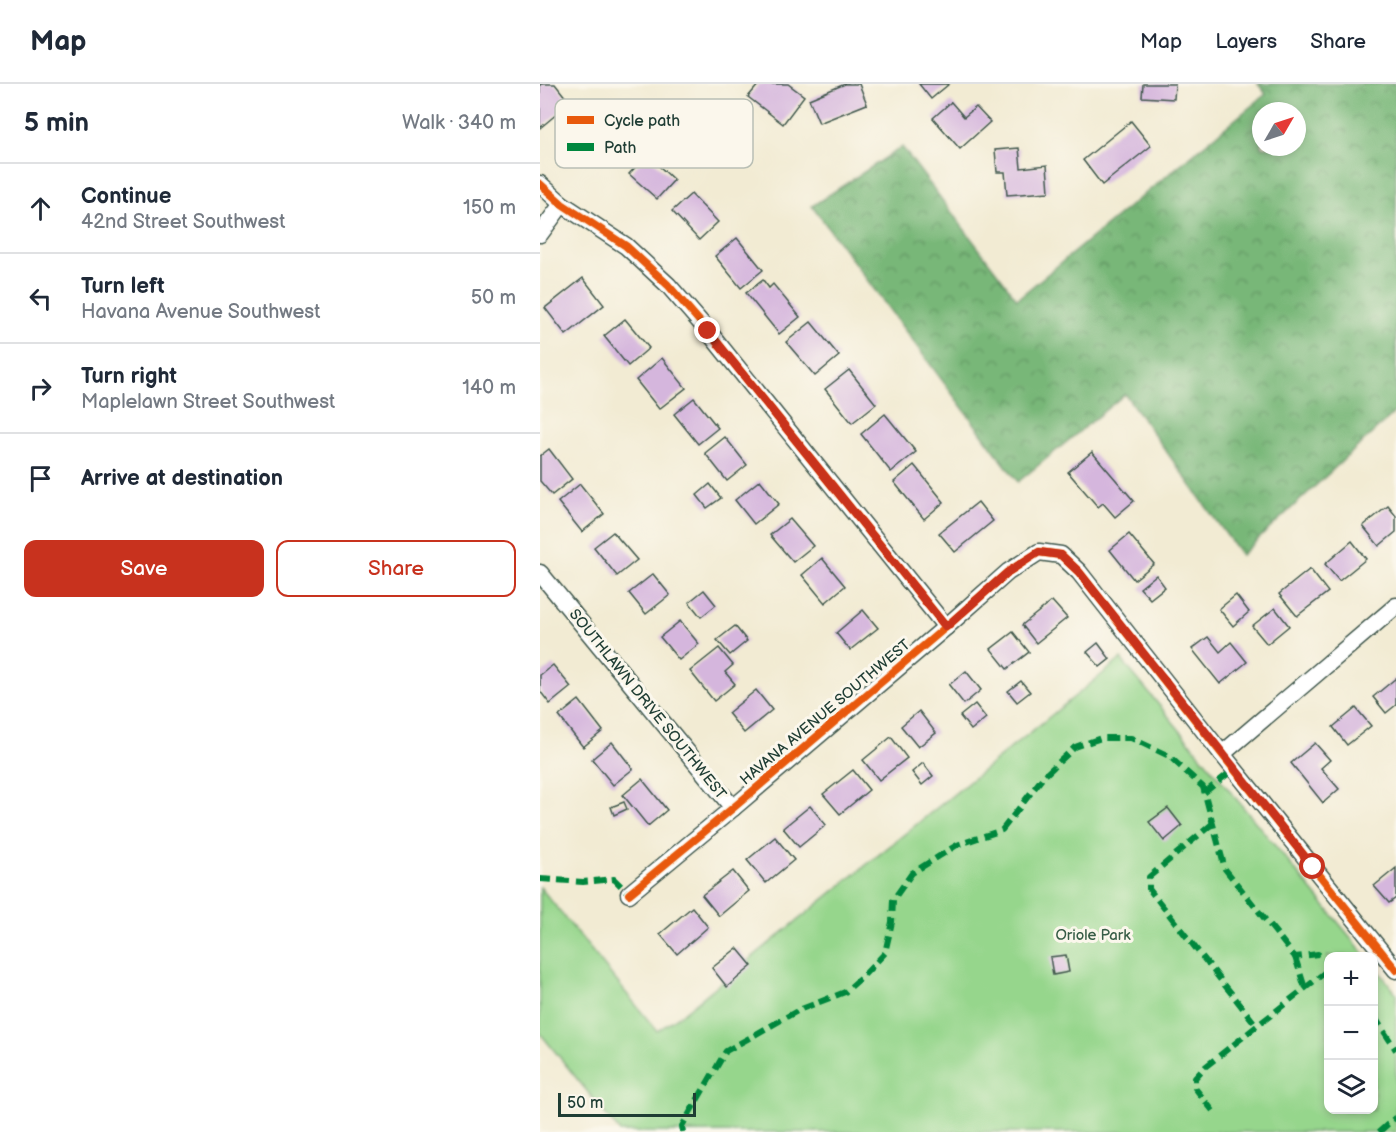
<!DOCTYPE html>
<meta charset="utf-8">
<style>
body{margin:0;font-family:"Balsamiq Sans",sans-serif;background:#f2f2f3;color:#1f2937}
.controls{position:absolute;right:18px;bottom:18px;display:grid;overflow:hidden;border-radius:12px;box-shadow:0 3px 9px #0003}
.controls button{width:54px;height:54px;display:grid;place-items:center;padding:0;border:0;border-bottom:2px solid #e0e1e3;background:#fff;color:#1f2937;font:30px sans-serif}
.compass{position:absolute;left:712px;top:18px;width:54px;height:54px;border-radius:50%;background:#fff;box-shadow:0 3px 9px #0003;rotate:51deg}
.scale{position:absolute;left:18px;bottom:15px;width:138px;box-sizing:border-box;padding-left:6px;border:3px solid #1f3d34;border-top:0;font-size:16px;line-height:21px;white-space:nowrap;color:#1f3d34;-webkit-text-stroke:4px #fbf7ec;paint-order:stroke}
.stop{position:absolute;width:18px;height:18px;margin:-14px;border:4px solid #c8321e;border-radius:50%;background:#fff}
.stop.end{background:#c8321e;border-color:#fff;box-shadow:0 2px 6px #0008}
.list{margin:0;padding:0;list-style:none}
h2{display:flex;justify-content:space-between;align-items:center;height:78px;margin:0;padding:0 24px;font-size:26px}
h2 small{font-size:20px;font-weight:400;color:#747a83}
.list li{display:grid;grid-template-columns:39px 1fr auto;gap:18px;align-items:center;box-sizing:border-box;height:90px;padding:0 24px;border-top:2px solid #e0e1e3}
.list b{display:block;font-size:22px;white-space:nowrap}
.list p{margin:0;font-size:20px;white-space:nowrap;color:#747a83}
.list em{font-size:20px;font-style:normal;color:#747a83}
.actions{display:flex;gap:12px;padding:18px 24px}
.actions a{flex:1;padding:14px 0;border:2px solid #c8321e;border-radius:12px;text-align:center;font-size:21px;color:#c8321e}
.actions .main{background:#c8321e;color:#fff}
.icon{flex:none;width:33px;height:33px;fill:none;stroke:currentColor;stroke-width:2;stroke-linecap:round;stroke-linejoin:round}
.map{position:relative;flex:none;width:856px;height:1048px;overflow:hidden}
header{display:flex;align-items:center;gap:36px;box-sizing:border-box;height:84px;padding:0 30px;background:#fff;border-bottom:2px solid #e0e1e3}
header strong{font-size:28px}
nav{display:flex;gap:33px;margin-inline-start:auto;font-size:21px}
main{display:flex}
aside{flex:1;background:#fff}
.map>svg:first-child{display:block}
</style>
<header>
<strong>Map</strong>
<nav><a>Map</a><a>Layers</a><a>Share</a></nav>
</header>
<main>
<aside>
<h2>5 min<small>Walk · 340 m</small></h2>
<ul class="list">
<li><svg class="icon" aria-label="ahead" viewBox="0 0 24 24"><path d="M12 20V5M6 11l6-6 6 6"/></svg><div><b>Continue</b><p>42nd Street Southwest</p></div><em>150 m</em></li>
<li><svg class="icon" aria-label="left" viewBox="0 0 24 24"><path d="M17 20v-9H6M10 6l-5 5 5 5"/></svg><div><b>Turn left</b><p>Havana Avenue Southwest</p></div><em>50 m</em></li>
<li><svg class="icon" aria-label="right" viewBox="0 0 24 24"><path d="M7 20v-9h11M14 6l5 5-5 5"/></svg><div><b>Turn right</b><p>Maplelawn Street Southwest</p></div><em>140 m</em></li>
<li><svg class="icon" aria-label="arrive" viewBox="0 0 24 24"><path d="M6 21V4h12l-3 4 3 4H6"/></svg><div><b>Arrive at destination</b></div></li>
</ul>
<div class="actions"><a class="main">Save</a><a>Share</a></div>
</aside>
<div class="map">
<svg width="856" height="1048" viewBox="0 0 856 1048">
<defs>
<pattern id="forest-crowns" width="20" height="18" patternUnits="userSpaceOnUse" patternTransform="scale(1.5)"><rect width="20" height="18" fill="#78b778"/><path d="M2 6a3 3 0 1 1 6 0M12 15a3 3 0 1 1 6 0" fill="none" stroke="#629663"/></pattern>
</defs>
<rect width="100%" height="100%" fill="#fbf7ec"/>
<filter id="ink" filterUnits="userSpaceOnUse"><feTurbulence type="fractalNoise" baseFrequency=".0167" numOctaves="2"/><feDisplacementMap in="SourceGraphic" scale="12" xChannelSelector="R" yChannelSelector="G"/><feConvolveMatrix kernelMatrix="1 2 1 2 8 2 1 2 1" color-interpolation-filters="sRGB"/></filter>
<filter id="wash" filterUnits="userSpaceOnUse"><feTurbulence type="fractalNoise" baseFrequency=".008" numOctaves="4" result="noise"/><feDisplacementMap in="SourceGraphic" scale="24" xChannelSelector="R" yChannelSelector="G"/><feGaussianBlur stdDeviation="1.35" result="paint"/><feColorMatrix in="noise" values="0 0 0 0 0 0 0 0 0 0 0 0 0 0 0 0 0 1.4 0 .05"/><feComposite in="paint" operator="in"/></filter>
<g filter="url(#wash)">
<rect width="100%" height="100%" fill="#f2ebd3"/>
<!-- forest -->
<path fill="url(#forest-crowns)" stroke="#4c7a56" stroke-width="1.5" fill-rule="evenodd" d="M718,0h138v327l-155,144 -116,-161 -107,88 -206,-276 90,-59 115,152 249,-205zM721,27h36v36h-36z"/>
<!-- park -->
<polygon fill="#96d68c" stroke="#5a8a60" stroke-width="1.5" points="581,575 826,872 788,872 788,1026 834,1026 834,881 856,909 856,1048 80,1048 0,949 0,803 117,947 142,930"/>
<g id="blocks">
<!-- building -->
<g fill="#d5b6dd">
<polygon points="0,0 15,0 30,19 0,44"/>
<polygon points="219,0 248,0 264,12 243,40 208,13"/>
<polygon points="305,0 319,0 327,20 279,39 269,15"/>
<polygon points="379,0 409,0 391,15"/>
<polygon points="603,0 635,0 634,15 602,13"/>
<polygon points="411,18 424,33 436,23 450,38 420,65 393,34"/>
<polygon points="591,37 611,62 562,101 543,76"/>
<polygon points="479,64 481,84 507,81 509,108 467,111 465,88 457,88 455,66"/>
<polygon points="107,71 134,96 117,115 89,90"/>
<polygon points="151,110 178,138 159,156 132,127"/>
<polygon points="197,154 223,186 201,204 175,172"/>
<polygon points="43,194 64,221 26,251 5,224"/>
<polygon points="223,196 229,204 233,200 260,233 239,250 206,209"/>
<polygon points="85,235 109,264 88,282 64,252"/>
<polygon points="271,238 299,272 275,292 246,258"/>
<polygon points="122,274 146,304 119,325 96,296"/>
<polygon points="309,286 336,320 312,339 285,305"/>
<polygon points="154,314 178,344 158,360 134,330"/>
<polygon points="345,330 376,368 351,388 321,350"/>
<polygon points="185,353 207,381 187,397 165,369"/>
<polygon points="9,365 32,395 12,411 0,397 0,372"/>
<polygon points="552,368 594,417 575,433 563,419 558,423 528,388"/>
<polygon points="374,381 404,418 384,435 354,398"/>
<polygon points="220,396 239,420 214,440 195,416"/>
<polygon points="40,400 64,430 42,448 18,418"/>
<polygon points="170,400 181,414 167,424 157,411"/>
<polygon points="438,418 453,437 415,468 399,449"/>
<polygon points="848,422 856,432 856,448 839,462 823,442"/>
<polygon points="250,435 273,462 253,478 230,451"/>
<polygon points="73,448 97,476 77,492 54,463"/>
<polygon points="589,450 614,480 594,496 570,466"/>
<polygon points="812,457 826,475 799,497 785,480"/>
<polygon points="282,474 305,502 285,519 262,491"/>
<polygon points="770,485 788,508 757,532 739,510"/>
<polygon points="113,490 130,511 106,530 89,509"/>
<polygon points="616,491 625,503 610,515 600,504"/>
<polygon points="164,506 176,521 161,533 149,518"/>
<polygon points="696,511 709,528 693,542 679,525"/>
<polygon points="512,517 527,534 496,559 482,541"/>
<polygon points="735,524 749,542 727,560 712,542"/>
<polygon points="323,526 338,544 310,566 296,549"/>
<polygon points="140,537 159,560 139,576 120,553"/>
<polygon points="195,542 207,557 190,571 177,556"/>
<polygon points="473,548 489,568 467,585 451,565"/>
<polygon points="668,553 680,568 691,558 707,578 680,600 652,565"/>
<polygon points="558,559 570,575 560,583 547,568"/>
<polygon points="179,564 193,581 185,588 195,600 174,617 150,587"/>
<polygon points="13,581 31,603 10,620 0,607 0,591"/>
<polygon points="426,587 441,606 424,620 409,601"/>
<polygon points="856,594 856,621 846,629 833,613"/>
<polygon points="481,597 490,608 477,618 468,607"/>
<polygon points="216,606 232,626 204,649 188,629"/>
<polygon points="39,616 63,647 43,663 19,632"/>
<polygon points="435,620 446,634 431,646 420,632"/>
<polygon points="816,624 831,642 807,661 793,643"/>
<polygon points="379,627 396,649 378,663 361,642"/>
<polygon points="351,653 367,674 339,696 323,676"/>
<polygon points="72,658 93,685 73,701 52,675"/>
<polygon points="775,659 790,676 781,684 799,705 783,719 751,679"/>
<polygon points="383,679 393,692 382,701 372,688"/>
<polygon points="313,686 329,706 300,730 283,710"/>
<polygon points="102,695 127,726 108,742 83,711"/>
<polygon points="84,718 87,725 74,731 71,723"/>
<polygon points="270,722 286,741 259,763 243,744"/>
<polygon points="628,724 642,742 624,757 609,738"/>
<polygon points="235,753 254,776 226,799 207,776"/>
<polygon points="856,784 856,814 849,819 834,802"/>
<polygon points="193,787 209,807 179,832 162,811"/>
<polygon points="152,823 168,843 137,870 120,850"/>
<polygon points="197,864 212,882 187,903 172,884"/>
<polygon points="526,871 529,888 513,891 510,873"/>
</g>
</g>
</g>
<g filter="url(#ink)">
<use href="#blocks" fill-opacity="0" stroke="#3f574c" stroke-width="1.5"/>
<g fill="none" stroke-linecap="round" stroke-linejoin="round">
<defs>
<g id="street">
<polyline points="0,100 22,120 86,162 128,201 168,247 406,543"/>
<polyline points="0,150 22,120"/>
<polyline points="0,489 193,724"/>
<polyline points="682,670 856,522"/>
<polyline points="89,810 193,724 406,543 468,488 499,468 521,471 539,488 682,670 856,886"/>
</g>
</defs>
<!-- street casing -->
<use href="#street" stroke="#3f574c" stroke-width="19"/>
<!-- street -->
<use href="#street" stroke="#fff" stroke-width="16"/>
<!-- quiet -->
<g stroke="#00873e" stroke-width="6" stroke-dasharray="12 6" stroke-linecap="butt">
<polyline points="664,709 694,685"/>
<polyline points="672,740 609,793 609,805 717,942"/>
<polyline points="0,795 43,798 74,795 89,810"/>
<polyline points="755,873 765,904"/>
<polyline points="834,932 856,966"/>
<polyline points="673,1027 655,1004 655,994 665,983 788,886"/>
<polyline points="143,1048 142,1042 186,967 259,926 305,908 325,890 345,869 352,838 353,816 372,789 417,761 462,746 504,692 535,663 561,654 591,654 629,672 663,703 685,785 755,873 778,870 788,878"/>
<polyline points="839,1048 856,1033"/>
</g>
<defs>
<g id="cycleway">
<polyline points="0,100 22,120 86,162 128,201 168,247 406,543"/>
<polyline points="89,810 193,724 406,543 468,488 499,468 521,471 539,488 682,670 856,886"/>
</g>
</defs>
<!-- cycleway casing -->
<use href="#cycleway" stroke="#fbf7ec" stroke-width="11"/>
<!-- cycleway -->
<use href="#cycleway" stroke="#e8590c" stroke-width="8"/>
</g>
</g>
<g fill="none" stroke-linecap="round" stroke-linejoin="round" filter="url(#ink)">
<!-- route -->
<polyline stroke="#c8321e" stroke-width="8" points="168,247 406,543 468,488 499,468 521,471 539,488 773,783"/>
</g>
<g text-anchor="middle" stroke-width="6" stroke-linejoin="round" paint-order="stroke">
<!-- street labels -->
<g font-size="15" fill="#1f3d34" stroke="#fbf7ec">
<text transform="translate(108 620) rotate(51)" y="5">SOUTHLAWN DRIVE SOUTHWEST</text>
<text transform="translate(285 628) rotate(-40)" y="5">HAVANA AVENUE SOUTHWEST</text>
</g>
<!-- park labels -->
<g font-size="15" fill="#375c46" stroke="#fbf7ec">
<text x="553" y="856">Oriole Park</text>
</g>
</g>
<!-- legend -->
<rect x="15" y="15" width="198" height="69" rx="9" fill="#fbf7ec" stroke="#b9bfb5" stroke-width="1.5"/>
<rect x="27" y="32" width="27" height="8" fill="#e8590c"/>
<rect x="27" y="59" width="27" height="8" fill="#00873e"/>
<g font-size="16" fill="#1f3d34">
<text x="64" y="42">Cycle path</text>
<text x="64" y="69">Path</text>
</g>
</svg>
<div class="controls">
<button>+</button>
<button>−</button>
<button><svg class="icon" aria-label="layers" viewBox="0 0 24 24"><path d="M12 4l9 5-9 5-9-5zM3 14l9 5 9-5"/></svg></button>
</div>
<svg class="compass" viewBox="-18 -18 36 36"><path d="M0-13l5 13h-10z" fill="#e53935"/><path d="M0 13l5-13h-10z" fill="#747a83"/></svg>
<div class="scale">50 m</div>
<div class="stop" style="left:773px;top:783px"></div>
<div class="stop end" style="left:168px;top:247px"></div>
</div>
</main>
